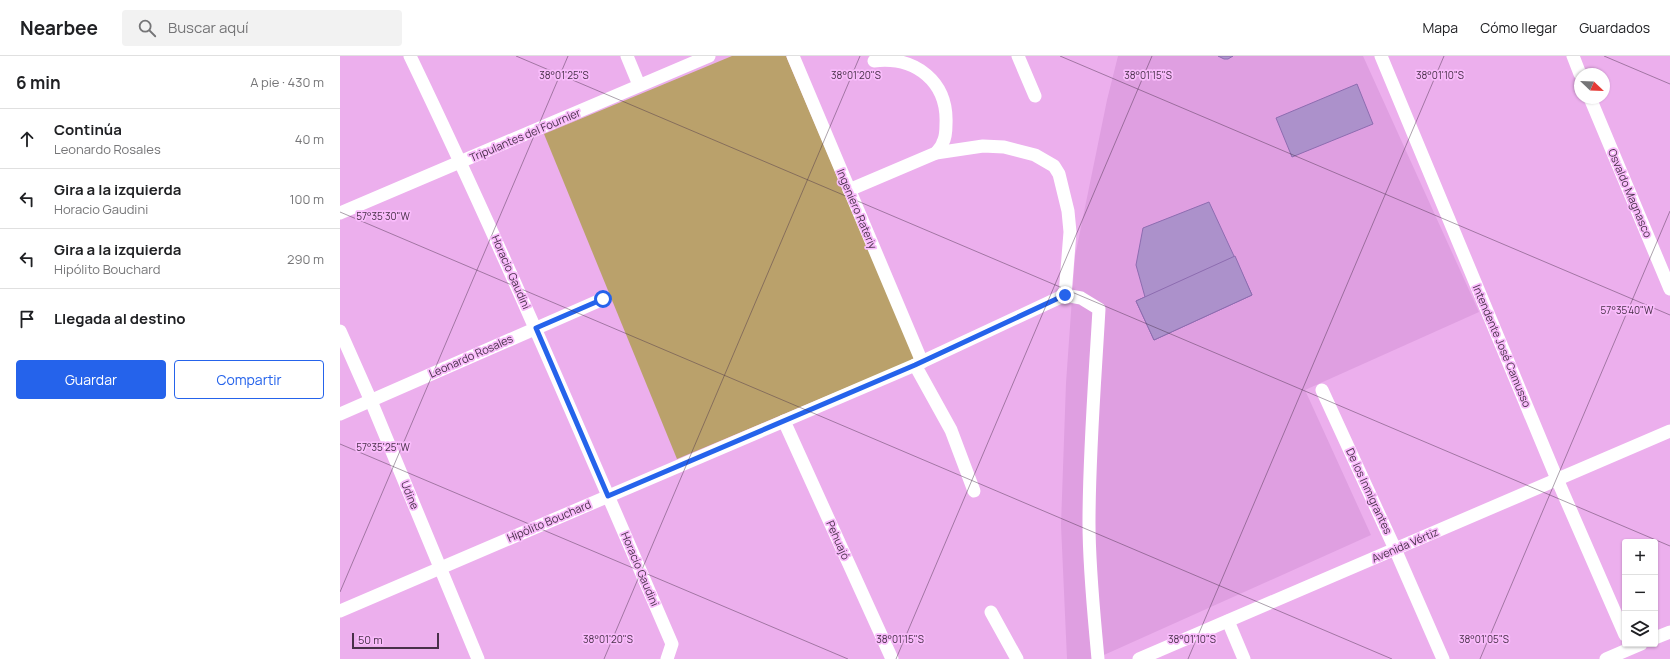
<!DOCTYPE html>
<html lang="es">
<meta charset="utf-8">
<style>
body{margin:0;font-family:Manrope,sans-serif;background:#f2f2f2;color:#202124}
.controls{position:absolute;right:12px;bottom:12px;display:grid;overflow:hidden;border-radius:4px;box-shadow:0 1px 3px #0004}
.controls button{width:36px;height:36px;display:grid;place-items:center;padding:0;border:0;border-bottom:1px solid #e0e0e0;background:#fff;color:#202124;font:20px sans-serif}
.compass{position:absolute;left:1234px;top:12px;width:36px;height:36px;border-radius:50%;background:#fff;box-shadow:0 1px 3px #0004;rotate:113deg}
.scale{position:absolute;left:12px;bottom:10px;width:87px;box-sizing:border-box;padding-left:4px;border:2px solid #483049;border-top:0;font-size:11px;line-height:14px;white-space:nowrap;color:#483049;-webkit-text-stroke:3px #f9bcfb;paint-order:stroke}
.stop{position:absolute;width:12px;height:12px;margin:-9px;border:3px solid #2563eb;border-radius:50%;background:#fff}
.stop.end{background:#2563eb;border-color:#fff;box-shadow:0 1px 4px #0008}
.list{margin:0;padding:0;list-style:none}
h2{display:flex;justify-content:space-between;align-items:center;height:52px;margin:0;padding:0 16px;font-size:17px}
h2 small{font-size:13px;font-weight:400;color:#757577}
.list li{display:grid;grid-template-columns:26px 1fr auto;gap:12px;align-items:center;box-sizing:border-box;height:60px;padding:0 16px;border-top:1px solid #e0e0e0}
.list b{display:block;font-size:15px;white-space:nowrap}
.list p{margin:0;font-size:13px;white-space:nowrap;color:#757577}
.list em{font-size:13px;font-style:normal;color:#757577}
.actions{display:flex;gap:8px;padding:12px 16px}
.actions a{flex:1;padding:9px 0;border:1px solid #2563eb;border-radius:4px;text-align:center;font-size:14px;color:#2563eb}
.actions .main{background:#2563eb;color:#fff}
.icon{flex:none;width:22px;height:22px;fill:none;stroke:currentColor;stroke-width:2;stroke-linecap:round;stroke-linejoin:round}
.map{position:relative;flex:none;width:1330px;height:603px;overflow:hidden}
header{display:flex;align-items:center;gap:24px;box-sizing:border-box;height:56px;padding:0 20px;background:#fff;border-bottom:1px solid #e0e0e0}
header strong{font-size:19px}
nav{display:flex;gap:22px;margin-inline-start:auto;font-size:14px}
.search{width:280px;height:36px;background:#f2f2f2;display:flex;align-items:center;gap:10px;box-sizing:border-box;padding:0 14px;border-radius:4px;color:#757577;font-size:15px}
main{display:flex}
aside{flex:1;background:#fff}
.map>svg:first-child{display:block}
</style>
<header>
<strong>Nearbee</strong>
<div class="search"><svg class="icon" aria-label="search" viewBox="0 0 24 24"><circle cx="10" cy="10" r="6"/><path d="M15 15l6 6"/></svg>Buscar aquí</div>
<nav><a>Mapa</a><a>Cómo llegar</a><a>Guardados</a></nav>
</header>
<main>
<aside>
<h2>6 min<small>A pie · 430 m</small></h2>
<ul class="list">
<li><svg class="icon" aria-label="ahead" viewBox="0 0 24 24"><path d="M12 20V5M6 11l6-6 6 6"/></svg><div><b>Continúa</b><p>Leonardo Rosales</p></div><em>40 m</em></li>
<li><svg class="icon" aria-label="left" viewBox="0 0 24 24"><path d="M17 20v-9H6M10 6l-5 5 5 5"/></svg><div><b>Gira a la izquierda</b><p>Horacio Gaudini</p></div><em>100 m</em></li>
<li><svg class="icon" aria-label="left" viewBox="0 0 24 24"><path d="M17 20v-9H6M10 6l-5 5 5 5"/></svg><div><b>Gira a la izquierda</b><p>Hipólito Bouchard</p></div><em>290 m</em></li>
<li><svg class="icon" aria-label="arrive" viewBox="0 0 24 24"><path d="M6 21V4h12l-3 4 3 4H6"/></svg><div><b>Llegada al destino</b></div></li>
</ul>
<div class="actions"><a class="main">Guardar</a><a>Compartir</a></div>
</aside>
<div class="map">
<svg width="1330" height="603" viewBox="0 0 1330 603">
<rect width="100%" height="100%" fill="#ecafed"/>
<!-- built -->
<polygon fill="#df9fe1" points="778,0 1023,0 1139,256 965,334 1031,479 755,603 727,603 721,469 726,327 735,200 767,44"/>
<!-- green -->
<polygon fill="#baa16b" points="392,0 446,0 575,303 337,403 204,78"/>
<!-- building -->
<g fill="#ac91cb" stroke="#8d6cb0">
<polygon points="878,0 893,0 888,3 884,3"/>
<polygon points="1017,28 1033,68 952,101 936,62"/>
<polygon points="869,146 912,239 814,284 796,245 805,241 796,209 803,172"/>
<polygon points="895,200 912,239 814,284 796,245"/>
</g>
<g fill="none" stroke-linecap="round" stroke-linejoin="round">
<!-- minor -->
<g stroke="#fff" stroke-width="13">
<path d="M70,0c93,193 177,391 262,588l-5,15"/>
<polyline points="287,0 299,29"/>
<polyline points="453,0 582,306"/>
<polyline points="678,0 695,40"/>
<polyline points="1041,0 1217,423 1285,579"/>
<polyline points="1233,0 1240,18"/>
<path d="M534,5c42,-5 74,21 72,63 0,6 0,13 -3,18 -1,4 -4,7 -7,11"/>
<polyline points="1250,42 1330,233"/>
<polyline points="509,134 596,97 643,90 664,91 695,99 714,110 719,118 728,155 730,176 725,239"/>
<polyline points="0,157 369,0"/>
<path d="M725,239l16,3 18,11c-4,71 -10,143 -10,214 0,46 5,91 9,136"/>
<polyline points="0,275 31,345 138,603"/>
<polyline points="575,309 611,374 634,435"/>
<polyline points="982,334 1055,493 1103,603"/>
<polyline points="0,358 263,243"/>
<polyline points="444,365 552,603"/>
<polyline points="0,555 575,309 725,239"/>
<polyline points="651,556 677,603"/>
<polyline points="888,565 904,603"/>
<polyline points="1315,582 1330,576"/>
<polyline points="799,603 1330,375"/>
<polyline points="1266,603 1301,588"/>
</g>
</g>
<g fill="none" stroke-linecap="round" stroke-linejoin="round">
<!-- route -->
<polyline stroke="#2563eb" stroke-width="5" points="263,243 196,272 268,440 575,309 725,239"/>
</g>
<!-- ticks -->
<path fill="none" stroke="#483049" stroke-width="1" stroke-opacity="0.45" d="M176,0l1154,490M720,0l610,259M1264,0l66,28M0,156l1052,447M0,388l508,215M0,536l228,-536M264,603l256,-603M556,603l256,-603M848,603l256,-603M1140,603l190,-448"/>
<g text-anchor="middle" stroke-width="3.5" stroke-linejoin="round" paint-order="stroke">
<!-- street labels -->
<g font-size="11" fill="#483049" stroke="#f9bcfb">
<text transform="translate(185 79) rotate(-23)" y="4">Tripulantes del Fournier</text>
<text transform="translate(1290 137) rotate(67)" y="4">Osvaldo Magnasco</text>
<text transform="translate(517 153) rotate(67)" y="4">Ingeniero Rateriy</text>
<text transform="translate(171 216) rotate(66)" y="4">Horacio Gaudini</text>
<text transform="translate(1162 290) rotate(67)" y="4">Intendente José Camusso</text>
<text transform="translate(131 300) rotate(-24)" y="4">Leonardo Rosales</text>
<text transform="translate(1029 435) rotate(65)" y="4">De los Inmigrantes</text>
<text transform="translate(70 439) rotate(68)" y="4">Udine</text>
<text transform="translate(209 465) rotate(-23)" y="4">Hipólito Bouchard</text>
<text transform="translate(498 484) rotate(66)" y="4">Pehuajó</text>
<text transform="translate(1065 489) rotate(-23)" y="4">Avenida Vértiz</text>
<text transform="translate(300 513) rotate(67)" y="4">Horacio Gaudini</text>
</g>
</g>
<g font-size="10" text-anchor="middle" fill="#483049" stroke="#f9bcfb" stroke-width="3.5" stroke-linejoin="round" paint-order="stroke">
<text x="224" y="23">38°01'25"S</text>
<text x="516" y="23">38°01'20"S</text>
<text x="808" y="23">38°01'15"S</text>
<text x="1100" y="23">38°01'10"S</text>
<text x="43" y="164">57°35'30"W</text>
<text x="1287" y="258">57°35'40"W</text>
<text x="43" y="395">57°35'25"W</text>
<text x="268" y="587">38°01'20"S</text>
<text x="560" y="587">38°01'15"S</text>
<text x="852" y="587">38°01'10"S</text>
<text x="1144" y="587">38°01'05"S</text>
</g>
</svg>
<div class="controls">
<button>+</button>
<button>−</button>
<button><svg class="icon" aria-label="layers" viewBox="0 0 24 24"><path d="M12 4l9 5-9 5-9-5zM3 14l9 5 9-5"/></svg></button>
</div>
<svg class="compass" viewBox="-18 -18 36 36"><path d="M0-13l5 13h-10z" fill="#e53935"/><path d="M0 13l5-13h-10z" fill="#757577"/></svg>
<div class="scale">50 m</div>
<div class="stop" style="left:263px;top:243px"></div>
<div class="stop end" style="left:725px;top:239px"></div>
</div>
</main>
